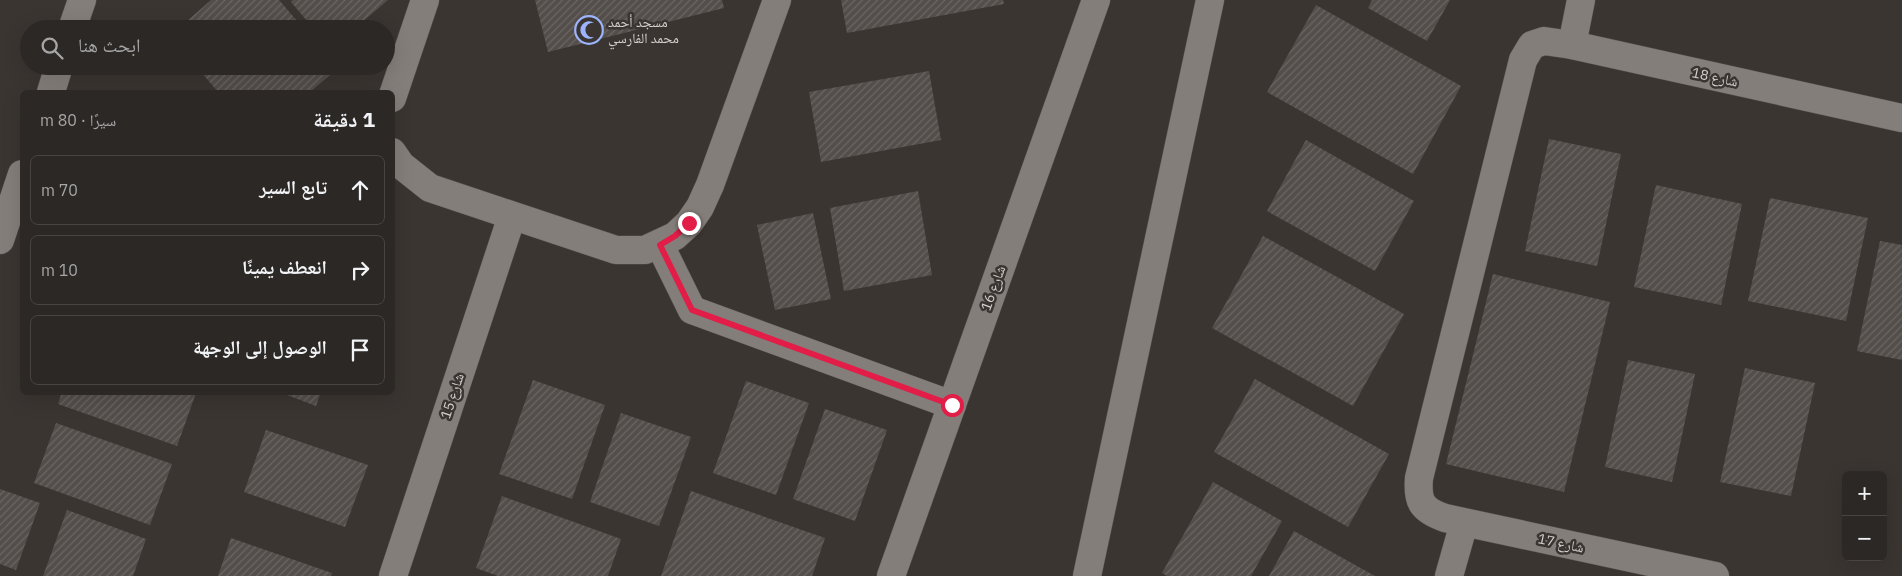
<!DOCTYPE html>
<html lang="ar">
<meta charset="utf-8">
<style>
body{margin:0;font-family:"IBM Plex Sans","Noto Naskh Arabic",sans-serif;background:#383432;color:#f1f3f6;direction:rtl}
.controls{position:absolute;right:15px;bottom:15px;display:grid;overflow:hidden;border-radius:8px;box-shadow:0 5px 20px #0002}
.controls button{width:45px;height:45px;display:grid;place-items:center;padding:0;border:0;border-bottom:1px solid #484442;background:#2c2825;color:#f1f3f6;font:25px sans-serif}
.stop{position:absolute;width:15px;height:15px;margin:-11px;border:4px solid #e11d48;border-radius:50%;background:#fff}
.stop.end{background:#e11d48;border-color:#fff;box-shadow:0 1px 5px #0008}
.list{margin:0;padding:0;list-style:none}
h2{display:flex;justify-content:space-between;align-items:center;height:65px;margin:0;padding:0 20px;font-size:21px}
h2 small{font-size:16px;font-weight:400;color:#a6a6a7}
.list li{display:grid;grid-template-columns:32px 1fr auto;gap:15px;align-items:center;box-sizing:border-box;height:70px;margin:0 10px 10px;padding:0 10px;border:1px solid #484442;border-radius:8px}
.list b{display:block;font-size:19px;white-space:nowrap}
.list em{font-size:16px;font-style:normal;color:#a6a6a7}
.icon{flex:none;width:28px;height:28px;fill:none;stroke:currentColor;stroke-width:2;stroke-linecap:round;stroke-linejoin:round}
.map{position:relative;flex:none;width:1902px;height:576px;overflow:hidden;direction:ltr}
.search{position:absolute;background:#2c2825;box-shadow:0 5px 20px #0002;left:20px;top:20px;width:375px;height:55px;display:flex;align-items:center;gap:12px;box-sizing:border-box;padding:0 18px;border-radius:28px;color:#a6a6a7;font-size:19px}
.panel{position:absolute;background:#2c2825;box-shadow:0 5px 20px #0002;left:20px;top:90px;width:375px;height:305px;border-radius:8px;direction:rtl}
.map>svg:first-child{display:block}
</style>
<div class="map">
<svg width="1902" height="576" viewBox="0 0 1902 576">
<defs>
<pattern id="building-hatch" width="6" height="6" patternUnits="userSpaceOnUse" patternTransform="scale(1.25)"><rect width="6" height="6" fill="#534e4a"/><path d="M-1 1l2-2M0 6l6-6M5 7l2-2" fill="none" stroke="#6b6663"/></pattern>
</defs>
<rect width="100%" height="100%" fill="#3a3531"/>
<!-- building -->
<g fill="url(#building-hatch)">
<polygon points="211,0 279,0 304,29 178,29"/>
<polygon points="293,0 388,0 354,29 314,29 291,2"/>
<polygon points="535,0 722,0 724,8 548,52"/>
<polygon points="841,0 1003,0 1004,4 847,33"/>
<polygon points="1372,0 1450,0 1427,41 1368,8"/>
<polygon points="1316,5 1461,86 1413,174 1267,92"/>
<polygon points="196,66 336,66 338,68 310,92 218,92"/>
<polygon points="929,71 941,140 821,162 809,92"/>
<polygon points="1549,139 1621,154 1597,266 1525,251"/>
<polygon points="1306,140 1414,201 1375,271 1267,211"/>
<polygon points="1656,185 1742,204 1721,305 1634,287"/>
<polygon points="918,191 932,275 844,291 830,208"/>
<polygon points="1770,198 1868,218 1846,321 1748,301"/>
<polygon points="813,213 831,299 775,310 757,225"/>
<polygon points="1263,236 1404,314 1353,406 1212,328"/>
<polygon points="1880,241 1902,245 1902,360 1857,351"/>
<polygon points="1493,274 1610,302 1564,492 1446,464"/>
<polygon points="1628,360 1695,374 1672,482 1605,467"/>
<polygon points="1745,368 1815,383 1791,496 1720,482"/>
<polygon points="1255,379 1389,454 1348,527 1214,452"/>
<polygon points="533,380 605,405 572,499 499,474"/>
<polygon points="746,381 809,403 776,495 713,473"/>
<polygon points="62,392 194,392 196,393 177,446 58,404"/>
<polygon points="279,392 321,392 316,406"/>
<polygon points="825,409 887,430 855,521 793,499"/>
<polygon points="621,413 691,437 659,526 590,502"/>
<polygon points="56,423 172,464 150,525 34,483"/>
<polygon points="266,430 368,465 345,527 244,492"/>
<polygon points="1213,482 1282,521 1251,576 1167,576 1162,573"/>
<polygon points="0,489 40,503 16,570 0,564"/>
<polygon points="691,491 825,538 812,576 661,576"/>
<polygon points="502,496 621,539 608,576 498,576 476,568"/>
<polygon points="67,510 146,539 133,576 43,576"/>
<polygon points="1294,531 1375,576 1269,576"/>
<polygon points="231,538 332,573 331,576 218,576"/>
</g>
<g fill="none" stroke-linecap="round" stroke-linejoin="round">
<defs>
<g id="minor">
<polyline points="72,29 82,0"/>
<polyline points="1572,45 1581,0"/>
<polyline points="51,92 59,66"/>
<polyline points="392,98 425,0"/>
<polyline points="392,152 401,165 430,188 616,250 645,250 675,236 689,223 700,207 710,185 777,0"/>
<polyline points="0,240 22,174"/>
<polyline points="660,245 692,310 952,405"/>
<polyline points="393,576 512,216"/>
<polyline points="891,576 1096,0"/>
<polyline points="1087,576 1210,0"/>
<polyline points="1449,576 1464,523"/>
<path d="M1715,576l-270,-58c-23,-8 -28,-16 -26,-40l104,-418 9,-15 12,-4 28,4 330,73"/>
</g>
</defs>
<!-- minor casing -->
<use href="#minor" stroke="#575250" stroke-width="29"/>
<!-- minor -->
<use href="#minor" stroke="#847e7a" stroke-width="28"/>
</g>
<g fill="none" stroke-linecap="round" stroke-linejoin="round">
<!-- route -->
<polyline stroke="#e11d48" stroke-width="6" points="689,223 675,236 660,245 692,310 952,405"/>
</g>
<!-- icons -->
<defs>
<symbol id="mosque-ring" viewBox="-11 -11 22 22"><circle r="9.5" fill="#3a3531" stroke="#9cb4fd" stroke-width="1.5"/><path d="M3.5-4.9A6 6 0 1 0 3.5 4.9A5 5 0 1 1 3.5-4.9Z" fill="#9cb4fd"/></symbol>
</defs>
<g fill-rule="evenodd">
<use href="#mosque-ring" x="573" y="14" width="32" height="32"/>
</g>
<g text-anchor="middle" stroke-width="5" stroke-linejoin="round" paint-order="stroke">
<!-- poi labels -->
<g font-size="14" fill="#d4d1cf" stroke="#3a3531" text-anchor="start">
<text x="608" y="27">مسجد أحمد<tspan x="608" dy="16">محمد الفارسي</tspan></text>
</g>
<!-- street labels -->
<g font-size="14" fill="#d4d1cf" stroke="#3a3531">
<text transform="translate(1715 77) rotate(12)" y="5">شارع 18</text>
<text transform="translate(993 288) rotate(-70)" y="5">شارع 16</text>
<text transform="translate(452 396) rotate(-72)" y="5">شارع 15</text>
<text transform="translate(1561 543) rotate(12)" y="5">شارع 17</text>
</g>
</g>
</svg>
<div class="controls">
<button>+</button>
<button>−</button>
</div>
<div class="stop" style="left:952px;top:405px"></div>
<div class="stop end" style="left:689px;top:223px"></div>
<div class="search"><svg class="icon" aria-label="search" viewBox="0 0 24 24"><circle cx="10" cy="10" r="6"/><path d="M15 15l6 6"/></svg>ابحث هنا</div>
<section class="panel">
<h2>1 دقيقة<small>سيرًا · 80 m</small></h2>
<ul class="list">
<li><svg class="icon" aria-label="ahead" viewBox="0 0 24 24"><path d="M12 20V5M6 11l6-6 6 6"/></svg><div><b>تابع السير</b></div><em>70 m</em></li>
<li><svg class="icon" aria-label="right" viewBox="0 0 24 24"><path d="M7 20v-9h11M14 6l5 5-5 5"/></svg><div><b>انعطف يمينًا</b></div><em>10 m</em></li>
<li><svg class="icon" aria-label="arrive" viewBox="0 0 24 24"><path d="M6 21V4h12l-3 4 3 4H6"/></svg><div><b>الوصول إلى الوجهة</b></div></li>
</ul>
</section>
</div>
